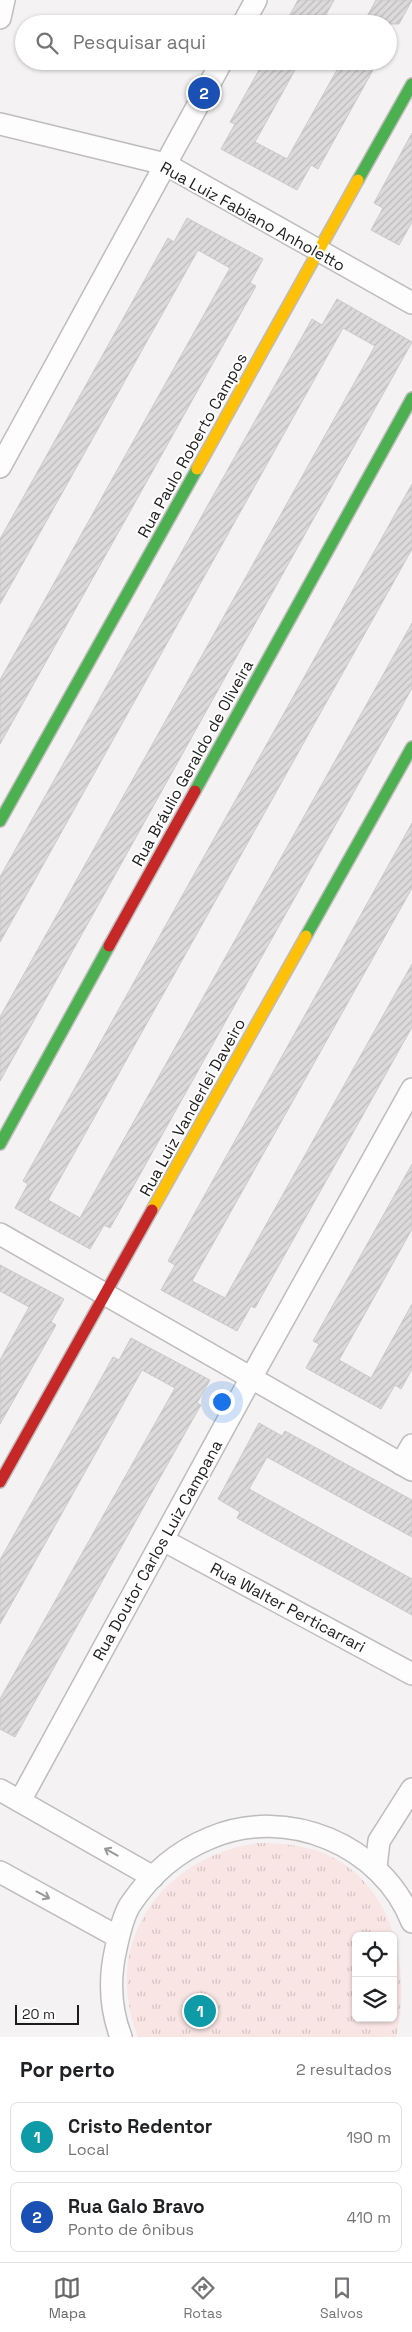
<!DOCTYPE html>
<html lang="pt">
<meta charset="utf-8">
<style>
body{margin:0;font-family:"Space Grotesk",sans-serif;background:#f6f6f6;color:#202124}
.controls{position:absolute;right:15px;bottom:15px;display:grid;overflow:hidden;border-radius:8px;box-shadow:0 1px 4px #0004}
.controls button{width:45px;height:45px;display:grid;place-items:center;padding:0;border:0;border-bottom:1px solid #e0e0e0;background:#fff;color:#202124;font:25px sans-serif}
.scale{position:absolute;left:15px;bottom:12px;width:64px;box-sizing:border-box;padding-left:5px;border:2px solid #1e1d1d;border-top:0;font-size:14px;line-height:18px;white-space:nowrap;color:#1e1d1d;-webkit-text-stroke:4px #fff;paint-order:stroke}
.you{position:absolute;left:221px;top:1401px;width:18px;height:18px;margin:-12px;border:4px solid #fff;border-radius:50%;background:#1a73e8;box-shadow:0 0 0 8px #1a73e833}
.badge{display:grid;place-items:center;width:32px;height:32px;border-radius:50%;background:#696868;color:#fff;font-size:16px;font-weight:700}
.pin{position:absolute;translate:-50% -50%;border:2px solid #fff;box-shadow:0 1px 5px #0006}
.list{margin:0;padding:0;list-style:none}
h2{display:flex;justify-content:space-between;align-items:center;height:65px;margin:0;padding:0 20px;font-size:21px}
h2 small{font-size:16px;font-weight:400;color:#757577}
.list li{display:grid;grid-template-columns:32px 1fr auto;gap:15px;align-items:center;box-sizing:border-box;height:70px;margin:0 10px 10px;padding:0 10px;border:1px solid #e0e0e0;border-radius:8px}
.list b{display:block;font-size:19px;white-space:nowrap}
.list p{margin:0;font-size:16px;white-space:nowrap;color:#757577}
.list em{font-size:16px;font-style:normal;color:#757577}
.icon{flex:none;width:28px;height:28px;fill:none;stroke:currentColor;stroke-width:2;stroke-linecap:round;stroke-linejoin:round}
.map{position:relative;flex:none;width:412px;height:2037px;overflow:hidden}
.search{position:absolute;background:#fff;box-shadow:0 1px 4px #0004;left:15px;right:15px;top:15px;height:55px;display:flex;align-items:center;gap:12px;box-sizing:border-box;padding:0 18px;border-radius:28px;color:#757577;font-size:19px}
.sheet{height:225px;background:#fff}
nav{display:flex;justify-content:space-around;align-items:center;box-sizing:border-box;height:70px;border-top:1px solid #e0e0e0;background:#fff;font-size:14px;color:#757577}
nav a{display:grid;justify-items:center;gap:2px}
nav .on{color:#696868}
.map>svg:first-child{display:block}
</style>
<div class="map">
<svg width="412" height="2037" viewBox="0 0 412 2037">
<defs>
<pattern id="grass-tufts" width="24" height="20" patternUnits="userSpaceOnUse" patternTransform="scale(1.25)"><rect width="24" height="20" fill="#f8e5e4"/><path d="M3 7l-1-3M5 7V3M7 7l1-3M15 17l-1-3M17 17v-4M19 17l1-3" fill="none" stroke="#d4c4c3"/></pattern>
<pattern id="building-hatch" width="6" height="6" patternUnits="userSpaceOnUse" patternTransform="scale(1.25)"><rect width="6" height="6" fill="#dcdada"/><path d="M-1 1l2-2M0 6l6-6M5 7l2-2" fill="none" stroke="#bcbbbb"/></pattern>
</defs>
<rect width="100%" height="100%" fill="#f4f2f2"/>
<!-- grass -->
<path fill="url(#grass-tufts)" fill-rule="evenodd" d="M258,1843c21,0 40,2 60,8 75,27 94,115 78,186h-258c-37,-95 24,-180 120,-194zM356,1936h37v82h-37z"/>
<!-- building -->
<g fill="url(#building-hatch)" stroke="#cbc9c9">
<polygon points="298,0 334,0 321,24 285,24"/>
<polygon points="376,0 412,0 399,24 363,24"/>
<polygon points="264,61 300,61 255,142 287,159 342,61 378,61 318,169 311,165 297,190 221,149 235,124 230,122"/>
<polygon points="412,133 412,222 399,245 371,230 383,208 374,203"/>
<polygon points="187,218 263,259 250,283 256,286 0,744 0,680 230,268 198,250 0,604 0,539 168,238 174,242"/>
<polygon points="337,299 412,342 0,1081 0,1017 375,346 343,328 0,942 0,877 312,319 322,325"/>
<polygon points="412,484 412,549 48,1200 80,1218 412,623 412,688 110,1228 104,1225 90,1249 15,1208 28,1184 23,1181"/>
<polygon points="412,823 412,888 192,1281 225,1298 412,964 412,1027 255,1308 251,1306 237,1331 161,1290 175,1265 168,1261"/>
<polygon points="412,1164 412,1229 339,1360 371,1378 412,1304 412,1369 401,1389 395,1385 381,1409 306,1368 319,1344 313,1341"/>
<polygon points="0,1265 64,1299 51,1322 56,1325 0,1424 0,1360 29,1307 0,1291"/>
<polygon points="131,1338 210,1380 197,1403 201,1405 190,1424 15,1737 0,1729 0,1699 175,1388 142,1370 0,1624 0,1560 113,1357 119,1360"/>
<polygon points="259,1423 282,1436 285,1431 412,1500 412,1537 267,1457 249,1489 412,1579 412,1615 237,1518 240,1512 218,1499"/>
</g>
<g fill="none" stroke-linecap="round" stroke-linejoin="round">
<defs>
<g id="street">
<polyline points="0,18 4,0"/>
<polyline points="243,24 256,0"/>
<polyline points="0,124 165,164 412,303"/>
<polyline points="0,467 222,61"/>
<polyline points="0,1234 412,1470"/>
<polyline points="401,1464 412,1445"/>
<polyline points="163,1540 412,1674"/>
<polyline points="0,1790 153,1877"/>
<polyline points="20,1801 251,1378 412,1089"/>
<polyline points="376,1867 379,1841 412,1789"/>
<polyline points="0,1872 118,1937"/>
<path d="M121,2037c-11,-29 -12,-59 -5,-89 3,-14 7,-32 14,-43 20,-30 48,-54 80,-67 77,-33 172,7 202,84"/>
</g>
<g id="fast">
<polyline points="358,180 412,84"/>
<polyline points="195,791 412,398"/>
<polyline points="0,821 197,469"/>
<polyline points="306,936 412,747"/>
<polyline points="0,1144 109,946"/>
</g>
<g id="slow">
<polyline points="197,469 358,180"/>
<polyline points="152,1210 306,936"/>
</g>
<g id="jam">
<polyline points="109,946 195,791"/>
<polyline points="0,1482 152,1210"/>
</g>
</defs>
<!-- street casing -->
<use href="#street" stroke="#bebcbc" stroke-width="24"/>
<!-- fast casing -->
<use href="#fast" stroke="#bebcbc" stroke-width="14"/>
<!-- slow casing -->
<use href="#slow" stroke="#bebcbc" stroke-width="14"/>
<!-- jam casing -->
<use href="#jam" stroke="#bebcbc" stroke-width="14"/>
<!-- street -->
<use href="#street" stroke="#fdfdfd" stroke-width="21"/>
<!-- fast -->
<use href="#fast" stroke="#4caf50" stroke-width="11"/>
<!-- slow -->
<use href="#slow" stroke="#ffc107" stroke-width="11"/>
<!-- jam -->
<use href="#jam" stroke="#c62828" stroke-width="11"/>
</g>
<!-- one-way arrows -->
<defs><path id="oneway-shaft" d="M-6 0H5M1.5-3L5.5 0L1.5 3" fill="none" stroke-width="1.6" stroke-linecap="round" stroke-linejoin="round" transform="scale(1.25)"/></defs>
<g stroke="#999898">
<use href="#oneway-shaft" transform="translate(111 1852) rotate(-151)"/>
<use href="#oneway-shaft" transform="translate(43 1895) rotate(28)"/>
</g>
<g text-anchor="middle" stroke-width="4" stroke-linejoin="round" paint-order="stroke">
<!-- street labels -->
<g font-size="16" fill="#1e1d1d" stroke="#fff">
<text transform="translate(253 216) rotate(29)" y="6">Rua Luiz Fabiano Anholetto</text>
<text transform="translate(192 445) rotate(-61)" y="6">Rua Paulo Roberto Campos</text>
<text transform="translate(192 763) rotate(-61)" y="6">Rua Bráulio Geraldo de Oliveira</text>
<text transform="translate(192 1107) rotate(-61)" y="6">Rua Luiz Vanderlei Daveiro</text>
<text transform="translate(157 1550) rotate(-61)" y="6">Rua Doutor Carlos Luiz Campana</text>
<text transform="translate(288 1607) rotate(28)" y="6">Rua Walter Perticarrari</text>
</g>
</g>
</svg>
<div class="controls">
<button><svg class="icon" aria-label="locate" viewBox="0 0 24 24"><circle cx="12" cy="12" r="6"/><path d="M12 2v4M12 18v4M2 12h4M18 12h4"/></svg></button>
<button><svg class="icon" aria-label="layers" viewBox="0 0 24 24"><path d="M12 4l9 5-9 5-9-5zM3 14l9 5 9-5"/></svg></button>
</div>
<div class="scale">20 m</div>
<div class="you"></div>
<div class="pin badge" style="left:200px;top:2011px;background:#0f9aa8">1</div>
<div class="pin badge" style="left:204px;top:93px;background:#1a4fb4">2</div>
<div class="search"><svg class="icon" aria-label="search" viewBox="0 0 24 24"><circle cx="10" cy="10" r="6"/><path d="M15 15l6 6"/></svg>Pesquisar aqui</div>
</div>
<section class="sheet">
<h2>Por perto<small>2 resultados</small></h2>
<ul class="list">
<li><span class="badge" style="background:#0f9aa8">1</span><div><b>Cristo Redentor</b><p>Local</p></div><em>190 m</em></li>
<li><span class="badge" style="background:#1a4fb4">2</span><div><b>Rua Galo Bravo</b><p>Ponto de ônibus</p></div><em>410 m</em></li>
</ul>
</section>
<nav>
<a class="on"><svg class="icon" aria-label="map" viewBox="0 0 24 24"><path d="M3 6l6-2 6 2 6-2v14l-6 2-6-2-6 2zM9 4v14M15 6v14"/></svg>Mapa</a>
<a><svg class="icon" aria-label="directions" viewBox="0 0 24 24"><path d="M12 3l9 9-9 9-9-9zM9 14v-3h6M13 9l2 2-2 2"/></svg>Rotas</a>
<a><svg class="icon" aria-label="saved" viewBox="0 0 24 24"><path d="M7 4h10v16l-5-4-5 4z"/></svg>Salvos</a>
</nav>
